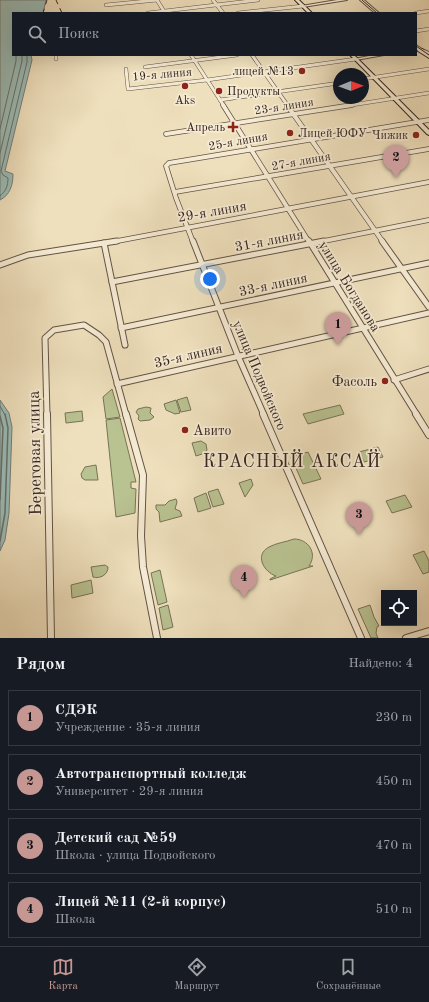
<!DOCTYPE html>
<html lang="ru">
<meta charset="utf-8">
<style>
body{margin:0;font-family:"Old Standard TT",serif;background:#20242c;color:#f1f3f6}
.controls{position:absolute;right:12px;bottom:12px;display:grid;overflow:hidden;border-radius:0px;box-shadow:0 4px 16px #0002}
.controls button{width:36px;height:36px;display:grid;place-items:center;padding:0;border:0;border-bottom:1px solid #363941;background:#171b24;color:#f1f3f6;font:20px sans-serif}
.compass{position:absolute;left:333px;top:68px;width:36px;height:36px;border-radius:50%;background:#171b24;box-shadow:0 4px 16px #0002;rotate:89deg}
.you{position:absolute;left:210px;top:279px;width:14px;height:14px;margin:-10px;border:3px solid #fff;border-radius:50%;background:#1a73e8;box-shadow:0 0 0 6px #1a73e833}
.badge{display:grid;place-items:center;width:26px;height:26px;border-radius:50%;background:#c59692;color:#111;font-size:13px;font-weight:700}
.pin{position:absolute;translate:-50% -33px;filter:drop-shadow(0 1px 2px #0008)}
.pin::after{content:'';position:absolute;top:21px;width:14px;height:12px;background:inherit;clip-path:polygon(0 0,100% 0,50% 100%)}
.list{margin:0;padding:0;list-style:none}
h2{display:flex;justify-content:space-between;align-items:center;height:52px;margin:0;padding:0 16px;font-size:17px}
h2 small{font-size:13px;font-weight:400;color:#9ea1a6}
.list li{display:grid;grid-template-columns:26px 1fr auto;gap:12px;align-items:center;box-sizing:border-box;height:56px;margin:0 8px 8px;padding:0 8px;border:1px solid #363941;border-radius:0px}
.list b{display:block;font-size:15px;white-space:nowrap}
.list p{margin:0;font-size:13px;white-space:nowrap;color:#9ea1a6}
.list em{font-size:13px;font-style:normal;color:#9ea1a6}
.icon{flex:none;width:22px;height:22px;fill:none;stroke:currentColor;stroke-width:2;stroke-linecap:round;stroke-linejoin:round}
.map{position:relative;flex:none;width:429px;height:638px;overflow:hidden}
.search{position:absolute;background:#171b24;box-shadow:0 4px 16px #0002;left:12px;right:12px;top:12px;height:44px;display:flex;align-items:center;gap:10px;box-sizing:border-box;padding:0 14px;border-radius:0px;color:#9ea1a6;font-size:15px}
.sheet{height:308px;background:#171b24}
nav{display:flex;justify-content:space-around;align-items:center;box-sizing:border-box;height:56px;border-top:1px solid #363941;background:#171b24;font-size:11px;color:#9ea1a6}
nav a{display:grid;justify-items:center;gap:2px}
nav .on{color:#c59692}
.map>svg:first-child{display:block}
</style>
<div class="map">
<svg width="429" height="638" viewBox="0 0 429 638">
<rect width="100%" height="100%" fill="#efe0bd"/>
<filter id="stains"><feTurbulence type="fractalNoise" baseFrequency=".005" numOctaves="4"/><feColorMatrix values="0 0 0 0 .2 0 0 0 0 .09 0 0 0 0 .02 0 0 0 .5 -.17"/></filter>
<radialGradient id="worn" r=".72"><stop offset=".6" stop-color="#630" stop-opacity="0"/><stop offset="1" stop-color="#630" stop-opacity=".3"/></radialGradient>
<!-- green -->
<g fill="#b9c291" stroke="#787357">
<polygon points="112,389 120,417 106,419 103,397"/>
<polygon points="187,397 191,410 181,412 177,400"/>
<polygon points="176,400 180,413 175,414 166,410 164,404"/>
<polygon points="340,405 344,414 308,424 303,414"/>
<polygon points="146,407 151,408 150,413 154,417 150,420 140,421 138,419 139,416 136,412 138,409"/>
<polygon points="82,411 83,421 66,423 65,413"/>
<polygon points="120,418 136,482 131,482 131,488 136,489 135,513 116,517 106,420"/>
<polygon points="201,441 206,444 207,450 205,453 196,456 192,443"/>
<polygon points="378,447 383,457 364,462 359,452"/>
<polygon points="308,452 321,479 303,484 291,457"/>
<polygon points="96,465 98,480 85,480 82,478 81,474 85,467"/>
<polygon points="251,479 253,485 245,497 239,483"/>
<polygon points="218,489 224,504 213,507 208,492"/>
<polygon points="206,493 211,508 198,512 194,498"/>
<polygon points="405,495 412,507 392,513 386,501"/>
<polygon points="176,499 177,502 175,509 180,511 182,516 160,522 159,512 156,509 156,505 165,505 169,501"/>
<path d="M294,539c14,0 24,14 15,27h4l-43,14v-1l6,-3c-12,-4 -22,-21 -7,-29 7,-4 17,-5 25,-8z"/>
<polygon points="424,551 429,561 429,572 423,574 413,555"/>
<path d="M105,565l3,2c0,8 -8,12 -15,10l-2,-10z"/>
<polygon points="160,570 167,602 158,605 151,573"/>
<polygon points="91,580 93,593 72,598 71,585"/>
<polygon points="168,605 173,627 163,630 159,608"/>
<polygon points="370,605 374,617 379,626 377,627 376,633 378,638 371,638 358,609"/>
</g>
<!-- water -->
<g fill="#9bbcb7" stroke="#737f79">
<path d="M0,0h46l-3,13h-30v42h18l1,5 -27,111 8,3c0,11 -3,21 -13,26z"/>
<polygon points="0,400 9,413 12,427 9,513 5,540 0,551"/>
</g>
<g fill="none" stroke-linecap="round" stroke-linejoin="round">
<!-- shore-far1 -->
<g stroke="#68706a" stroke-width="1">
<polyline points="0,129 16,61 16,55"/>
<polyline points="0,153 22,61 22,55"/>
<path d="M0,196c6,-5 8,-10 8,-18l-5,-3 -2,-4 26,-109v-7"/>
<polyline points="0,406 5,415"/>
</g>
<!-- shore -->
<g stroke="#68706a" stroke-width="1.5">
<polyline points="0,416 3,428 0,500"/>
<polyline points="0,541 5,513 8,428 5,414"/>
</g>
<defs>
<g id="minor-far3">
<polyline points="157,0 165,13"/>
<polyline points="213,0 223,13"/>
<polyline points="106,5 157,0"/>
<polyline points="148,13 258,0"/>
<polyline points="238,13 303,6"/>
<polyline points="416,13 429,11"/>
<polyline points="416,31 429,29"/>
<polyline points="56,55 56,59"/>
<polyline points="191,55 224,106"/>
<polyline points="252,55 288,106"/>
<polyline points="145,67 237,55"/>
<polyline points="126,69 128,89 207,80 356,59"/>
<polyline points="363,79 429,69"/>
<polyline points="220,100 339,83"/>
<polyline points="345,106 429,93"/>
</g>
<g id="minor-far2">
<polyline points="223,105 309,242"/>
<polyline points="287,105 383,242"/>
<polyline points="166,134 352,105"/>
<polyline points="175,192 429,149"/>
<polyline points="112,242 429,182"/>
<polyline points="193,242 176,198 166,166 169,163 429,120"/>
<polyline points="319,242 429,220"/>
</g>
<g id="minor-far1">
<polyline points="193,241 238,356 264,415"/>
<polyline points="309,241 417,415"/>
<polyline points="382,241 429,307"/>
<polyline points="104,243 125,345"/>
<polyline points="0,265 28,255 117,241"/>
<polyline points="112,282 324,241"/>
<polyline points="121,328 429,263"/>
<polyline points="394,380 429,369"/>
<polyline points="117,384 429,313"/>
<polyline points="47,415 45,338 54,330 84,325 99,335 106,342 126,415"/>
</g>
<g id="minor">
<polyline points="47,414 51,638"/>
<polyline points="126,414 143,475 141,536 143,567 157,638"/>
<polyline points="263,414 361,638"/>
<polyline points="416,414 429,435"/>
<polyline points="406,638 429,631"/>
</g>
<g id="tertiary">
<polygon points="337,0 347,0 303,7 301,6"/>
<polygon points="360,0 364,0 379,13 375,13"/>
<polygon points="416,45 422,49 429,52 429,54 418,51 416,48"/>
<polygon points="374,55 384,55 356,60 354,59"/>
</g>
<g id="secondary">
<polygon points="295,0 299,0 312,13 308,13"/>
<polygon points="418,49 422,49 429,55 429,58 418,51"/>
<polygon points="350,55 354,55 429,130 429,135 427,134"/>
</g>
</defs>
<!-- minor-far3 casing -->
<use href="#minor-far3" stroke="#645345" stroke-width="4"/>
<!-- minor-far2 casing -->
<use href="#minor-far2" stroke="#645345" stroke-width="5.5"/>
<!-- minor-far1 casing -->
<use href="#minor-far1" stroke="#645345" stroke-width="7"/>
<!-- minor casing -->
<use href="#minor" stroke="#645345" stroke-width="8"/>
<!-- tertiary casing -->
<use href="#tertiary" stroke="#645345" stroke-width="2"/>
<!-- secondary casing -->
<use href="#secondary" stroke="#36241d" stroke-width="2"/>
<!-- minor-far3 -->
<use href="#minor-far3" stroke="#f5ebd4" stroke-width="3"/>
<!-- minor-far2 -->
<use href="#minor-far2" stroke="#f5ebd4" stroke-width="4"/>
<!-- minor-far1 -->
<use href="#minor-far1" stroke="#f5ebd4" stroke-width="5"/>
<!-- minor -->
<use href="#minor" stroke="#f5ebd4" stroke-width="6"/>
<!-- tertiary -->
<use href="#tertiary" fill="#f5ebd4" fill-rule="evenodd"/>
<!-- secondary -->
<use href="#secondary" fill="#f5ebd4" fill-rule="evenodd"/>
<!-- tram -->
<g stroke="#36241d" stroke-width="1">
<polyline points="362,0 377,13"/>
<polyline points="416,46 429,55"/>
</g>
<!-- rail -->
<g stroke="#36241d" stroke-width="1" stroke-dasharray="4.5 4.5" stroke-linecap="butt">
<polyline points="56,0 62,13"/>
<polyline points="43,13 47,0"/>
</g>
</g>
<!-- markers -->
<g fill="#8f2418" stroke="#f5ebd4" stroke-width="1.5">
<circle cx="302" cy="71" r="4"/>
<circle cx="185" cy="86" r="4"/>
<circle cx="219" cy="91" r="4"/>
<path d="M231 121h4v4h4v4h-4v4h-4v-4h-4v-4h4z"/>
<circle cx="290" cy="133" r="4"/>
<circle cx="416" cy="135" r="4"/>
<circle cx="385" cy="381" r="4"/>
<circle cx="185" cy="430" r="4"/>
</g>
<g text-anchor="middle" stroke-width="3.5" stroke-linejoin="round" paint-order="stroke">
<!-- far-poi labels -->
<g font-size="12" fill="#36241d" stroke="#f5ebd4" text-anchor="end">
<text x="294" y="75">лицей №13</text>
<text x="227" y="95" text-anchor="start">Продукты</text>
<text x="185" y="104" text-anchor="middle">Aks</text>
<text x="225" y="131">Апрель</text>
<text x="298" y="137" text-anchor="start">Лицей ЮФУ</text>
<text x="408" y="139">Чижик</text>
</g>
<!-- far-street labels -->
<g font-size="12" fill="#36241d" stroke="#f5ebd4">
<text transform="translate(162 74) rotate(-5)" y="4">19-я линия</text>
<text transform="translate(284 106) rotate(-9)" y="4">23-я линия</text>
<text transform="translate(238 141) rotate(-10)" y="4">25-я линия</text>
<text transform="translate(301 161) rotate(-10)" y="4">27-я линия</text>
</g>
<!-- street labels -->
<g font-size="14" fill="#36241d" stroke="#f5ebd4">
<text transform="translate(212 211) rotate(-10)" y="5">29-я линия</text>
<text transform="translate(269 240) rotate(-11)" y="5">31-я линия</text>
<text transform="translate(273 284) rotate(-12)" y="5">33-я линия</text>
<text transform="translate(350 286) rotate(58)" y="5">улица Богданова</text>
<text transform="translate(188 355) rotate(-13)" y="5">35-я линия</text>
<text transform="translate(260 375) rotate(67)" y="5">улица Подвойского</text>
</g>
<!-- poi labels -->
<g font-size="14" fill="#36241d" stroke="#f5ebd4" text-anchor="end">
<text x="377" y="386">Фасоль</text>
<text x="193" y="435" text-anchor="start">Авито</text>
</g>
<!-- near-street labels -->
<g font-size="17" fill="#36241d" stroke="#f5ebd4">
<text transform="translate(34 453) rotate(-91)" y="6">Береговая улица</text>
</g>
<!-- near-neighbourhood labels -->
<g font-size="18" letter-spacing="1" fill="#36241d" stroke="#f5ebd4">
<text x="292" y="467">КРАСНЫЙ АКСАЙ</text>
</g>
</g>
<rect width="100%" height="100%" filter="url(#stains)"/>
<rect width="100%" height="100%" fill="url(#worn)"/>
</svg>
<div class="controls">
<button><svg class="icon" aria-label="locate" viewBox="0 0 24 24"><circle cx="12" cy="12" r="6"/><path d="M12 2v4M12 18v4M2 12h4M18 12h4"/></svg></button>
</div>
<svg class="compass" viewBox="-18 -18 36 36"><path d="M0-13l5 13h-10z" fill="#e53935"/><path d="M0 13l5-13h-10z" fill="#9ea1a6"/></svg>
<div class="you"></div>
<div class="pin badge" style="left:338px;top:345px">1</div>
<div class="pin badge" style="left:396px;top:178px">2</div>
<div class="pin badge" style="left:359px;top:535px">3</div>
<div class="pin badge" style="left:244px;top:598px">4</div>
<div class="search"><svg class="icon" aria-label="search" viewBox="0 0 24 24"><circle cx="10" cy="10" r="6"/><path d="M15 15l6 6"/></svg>Поиск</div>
</div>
<section class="sheet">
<h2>Рядом<small>Найдено: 4</small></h2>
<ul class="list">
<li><span class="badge">1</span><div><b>СДЭК</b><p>Учреждение · 35-я линия</p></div><em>230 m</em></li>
<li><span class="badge">2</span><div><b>Автотранспортный колледж</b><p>Университет · 29-я линия</p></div><em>450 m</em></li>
<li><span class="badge">3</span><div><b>Детский сад №59</b><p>Школа · улица Подвойского</p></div><em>470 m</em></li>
<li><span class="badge">4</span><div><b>Лицей №11 (2-й корпус)</b><p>Школа</p></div><em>510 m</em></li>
</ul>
</section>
<nav>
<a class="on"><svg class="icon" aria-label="map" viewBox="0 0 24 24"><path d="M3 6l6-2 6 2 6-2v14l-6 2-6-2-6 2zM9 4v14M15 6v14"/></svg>Карта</a>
<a><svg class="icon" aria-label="directions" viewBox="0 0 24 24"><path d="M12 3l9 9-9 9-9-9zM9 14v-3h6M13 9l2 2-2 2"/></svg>Маршрут</a>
<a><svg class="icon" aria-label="saved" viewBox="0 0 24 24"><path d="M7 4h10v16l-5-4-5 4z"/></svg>Сохранённые</a>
</nav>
